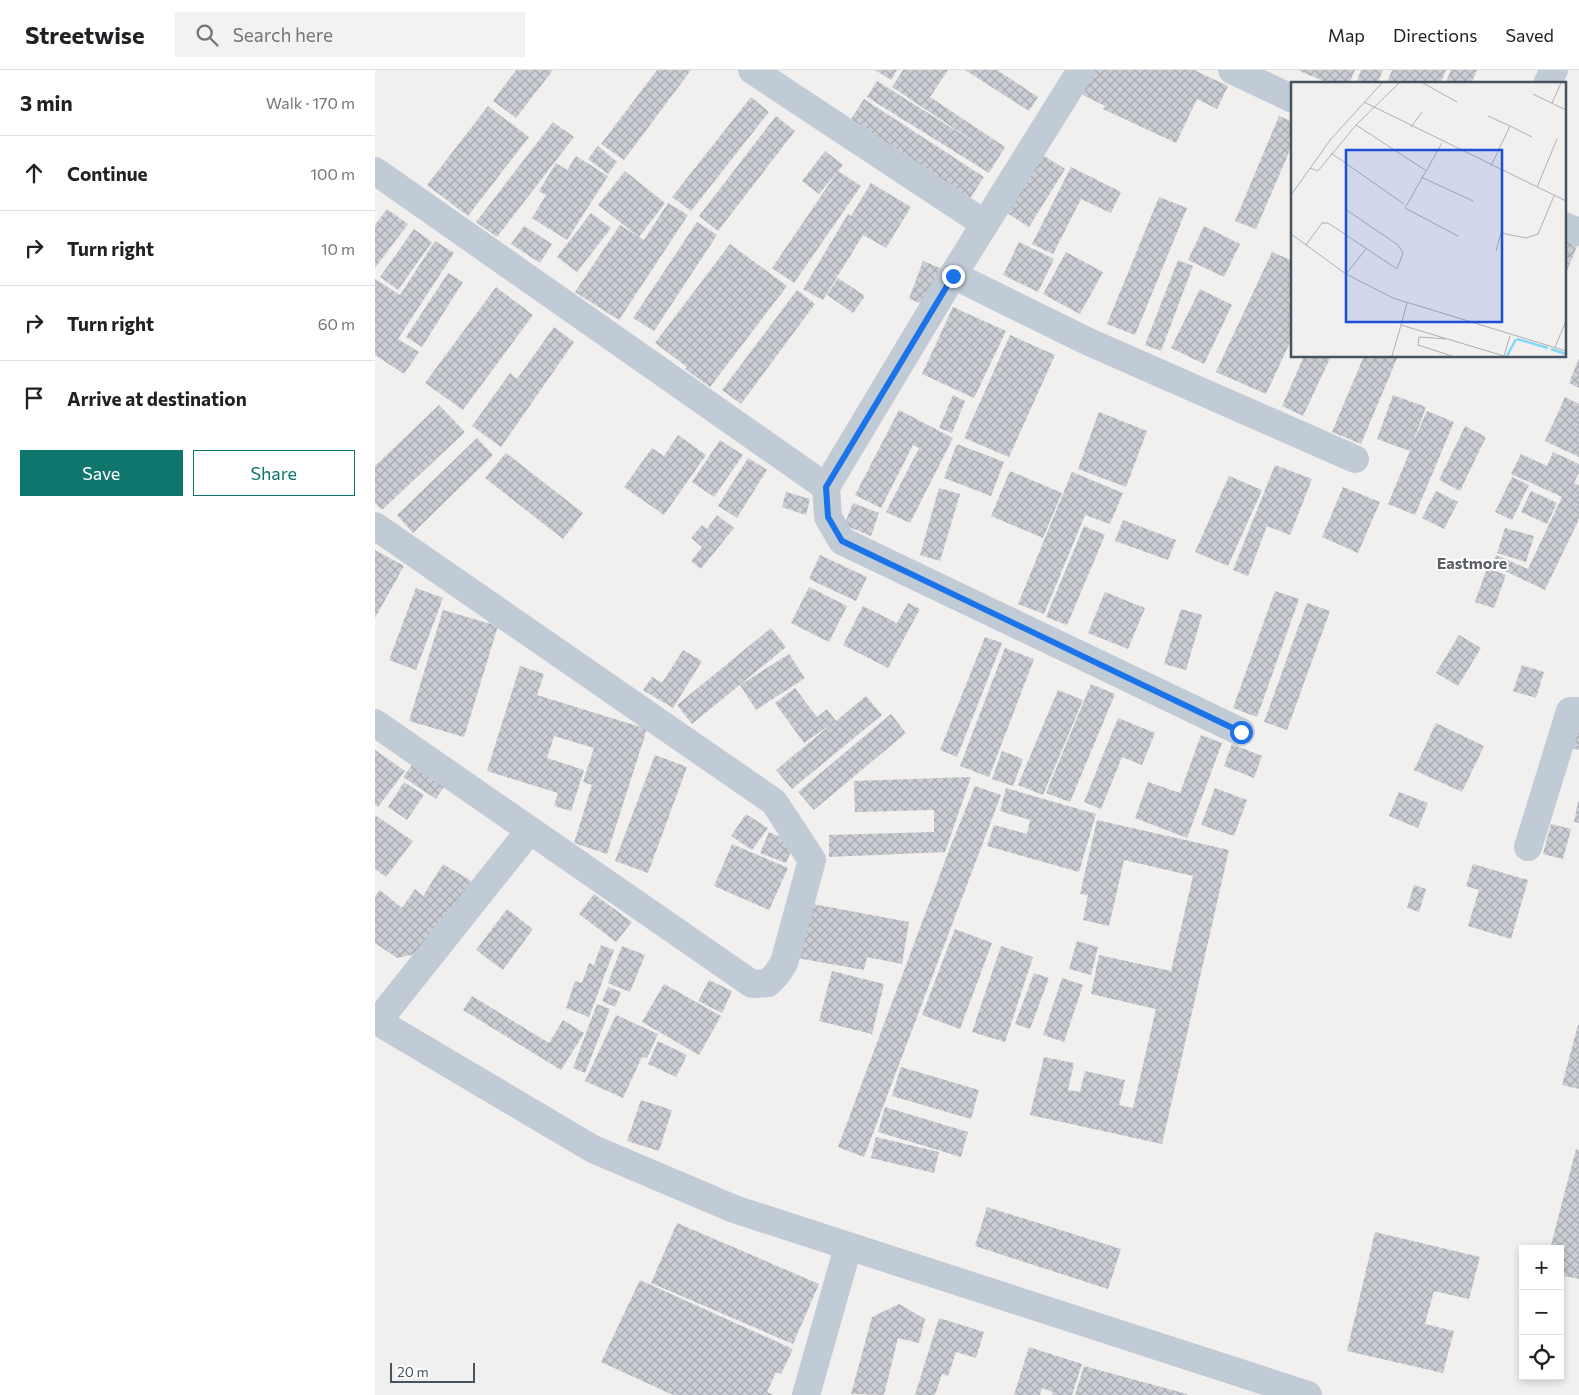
<!DOCTYPE html>
<meta charset="utf-8">
<style>
body{margin:0;font-family:Commissioner,sans-serif;background:#f2f2f2;color:#202124}
.controls{position:absolute;right:15px;bottom:15px;display:grid;overflow:hidden;border-radius:0px;box-shadow:0 2px 8px #0003}
.controls button{width:45px;height:45px;display:grid;place-items:center;padding:0;border:0;border-bottom:1px solid #e0e0e0;background:#fff;color:#202124;font:25px sans-serif}
.scale{position:absolute;left:15px;bottom:12px;width:85px;box-sizing:border-box;padding-left:5px;border:2px solid #45525f;border-top:0;font-size:14px;line-height:18px;white-space:nowrap;color:#45525f;-webkit-text-stroke:4px #fff;paint-order:stroke}
.stop{position:absolute;width:15px;height:15px;margin:-11px;border:4px solid #1a73e8;border-radius:50%;background:#fff}
.stop.end{background:#1a73e8;border-color:#fff;box-shadow:0 1px 5px #0008}
.list{margin:0;padding:0;list-style:none}
h2{display:flex;justify-content:space-between;align-items:center;height:65px;margin:0;padding:0 20px;font-size:21px}
h2 small{font-size:16px;font-weight:400;color:#757577}
.list li{display:grid;grid-template-columns:32px 1fr auto;gap:15px;align-items:center;box-sizing:border-box;height:75px;padding:0 20px;border-top:1px solid #e0e0e0}
.list b{display:block;font-size:19px;white-space:nowrap}
.list em{font-size:16px;font-style:normal;color:#757577}
.actions{display:flex;gap:10px;padding:15px 20px}
.actions a{flex:1;padding:11px 0;border:1px solid #0f766e;border-radius:0px;text-align:center;font-size:18px;color:#0f766e}
.actions .main{background:#0f766e;color:#fff}
.icon{flex:none;width:28px;height:28px;fill:none;stroke:currentColor;stroke-width:2;stroke-linecap:round;stroke-linejoin:round}
.map{position:relative;flex:none;width:1204px;height:1325px;overflow:hidden}
header{display:flex;align-items:center;gap:30px;box-sizing:border-box;height:70px;padding:0 25px;background:#fff;border-bottom:1px solid #e0e0e0}
header strong{font-size:24px}
nav{display:flex;gap:28px;margin-inline-start:auto;font-size:18px}
.search{width:350px;height:45px;background:#f2f2f2;display:flex;align-items:center;gap:12px;box-sizing:border-box;padding:0 18px;border-radius:0px;color:#757577;font-size:19px}
main{display:flex}
aside{flex:1;background:#fff}
.map>svg:first-child{display:block}
</style>
<header>
<strong>Streetwise</strong>
<div class="search"><svg class="icon" aria-label="search" viewBox="0 0 24 24"><circle cx="10" cy="10" r="6"/><path d="M15 15l6 6"/></svg>Search here</div>
<nav><a>Map</a><a>Directions</a><a>Saved</a></nav>
</header>
<main>
<aside>
<h2>3 min<small>Walk · 170 m</small></h2>
<ul class="list">
<li><svg class="icon" aria-label="ahead" viewBox="0 0 24 24"><path d="M12 20V5M6 11l6-6 6 6"/></svg><div><b>Continue</b></div><em>100 m</em></li>
<li><svg class="icon" aria-label="right" viewBox="0 0 24 24"><path d="M7 20v-9h11M14 6l5 5-5 5"/></svg><div><b>Turn right</b></div><em>10 m</em></li>
<li><svg class="icon" aria-label="right" viewBox="0 0 24 24"><path d="M7 20v-9h11M14 6l5 5-5 5"/></svg><div><b>Turn right</b></div><em>60 m</em></li>
<li><svg class="icon" aria-label="arrive" viewBox="0 0 24 24"><path d="M6 21V4h12l-3 4 3 4H6"/></svg><div><b>Arrive at destination</b></div></li>
</ul>
<div class="actions"><a class="main">Save</a><a>Share</a></div>
</aside>
<div class="map">
<svg width="1204" height="1325" viewBox="0 0 1204 1325">
<defs>
<pattern id="building-cross-hatch" width="8" height="8" patternUnits="userSpaceOnUse" patternTransform="scale(1.25)"><rect width="8" height="8" fill="#cbced4"/><path d="M0 0l8 8M0 8l8-8" fill="none" stroke="#a7aaaf"/></pattern>
</defs>
<rect width="100%" height="100%" fill="#f2efef"/>
<!-- building -->
<g fill="url(#building-cross-hatch)">
<polygon points="141,0 178,0 141,48 118,31"/>
<polygon points="282,0 316,0 249,90 226,74"/>
<polygon points="500,0 522,0 516,10"/>
<polygon points="528,0 573,0 555,27 630,77 614,103 492,27 502,11 604,75 517,17"/>
<polygon points="590,0 622,0 663,27 654,41"/>
<polygon points="718,0 819,0 853,16 842,39 822,29 801,73 728,39 730,36 706,24"/>
<polygon points="922,0 980,0 974,14 956,14"/>
<polygon points="986,0 1008,0 1002,14 981,14"/>
<polygon points="1017,0 1071,0 1065,14 1011,14"/>
<polygon points="1076,0 1102,0 1096,14 1070,14"/>
<polygon points="376,27 394,42 316,141 297,127"/>
<polygon points="489,29 609,107 594,130 474,52"/>
<polygon points="113,36 154,67 93,146 52,115"/>
<polygon points="401,46 420,61 343,161 324,146"/>
<polygon points="904,46 918,52 918,73 881,159 860,151"/>
<polygon points="178,52 199,67 122,167 101,152"/>
<polygon points="223,76 242,92 233,104 213,89"/>
<polygon points="450,81 468,95 444,124 427,111"/>
<polygon points="668,85 690,99 654,157 632,143"/>
<polygon points="201,86 233,106 192,170 157,148 171,125 164,121 181,93 192,100"/>
<polygon points="696,97 746,122 736,143 706,129 678,184 657,174"/>
<polygon points="250,101 290,133 264,167 223,135"/>
<polygon points="463,101 486,116 419,213 397,198"/>
<polygon points="496,113 536,137 511,178 488,165 448,230 428,219 473,144 476,146"/>
<polygon points="784,127 812,138 760,265 732,254"/>
<polygon points="293,133 313,145 244,250 200,222 245,155 269,170"/>
<polygon points="12,139 33,154 0,198 0,155"/>
<polygon points="216,143 236,158 202,202 182,187"/>
<polygon points="322,152 342,165 279,261 258,248"/>
<polygon points="149,156 177,174 165,193 136,174"/>
<polygon points="829,156 865,174 849,207 813,190"/>
<polygon points="39,159 57,172 23,220 5,207"/>
<polygon points="1190,166 1204,171 1190,206"/>
<polygon points="60,171 79,183 23,269 44,282 29,304 0,285 0,209 25,225"/>
<polygon points="644,172 679,189 663,222 628,205"/>
<polygon points="355,174 412,216 335,317 310,299 312,297 280,273"/>
<polygon points="691,182 728,202 705,244 668,224"/>
<polygon points="897,182 918,191 918,266 891,324 841,302"/>
<polygon points="803,190 818,196 786,281 770,275"/>
<polygon points="548,191 568,199 554,236 534,229"/>
<polygon points="73,203 88,212 47,277 31,267"/>
<polygon points="463,208 490,226 478,243 452,225"/>
<polygon points="121,217 158,245 88,340 50,313"/>
<polygon points="825,219 857,235 829,294 796,278"/>
<polygon points="422,220 440,234 366,334 347,320"/>
<polygon points="578,237 631,261 599,328 547,304"/>
<polygon points="179,257 199,272 126,377 97,356 135,303 142,309"/>
<polygon points="635,265 680,285 634,387 589,368"/>
<polygon points="929,286 956,286 928,346 907,336"/>
<polygon points="989,286 1023,286 986,374 957,362"/>
<polygon points="1204,288 1204,318 1194,313"/>
<polygon points="578,325 590,331 577,363 564,358"/>
<polygon points="1018,325 1051,337 1038,373 1052,341 1079,352 1040,445 1013,434 1035,381 1002,369"/>
<polygon points="1190,327 1204,334 1204,387 1170,371"/>
<polygon points="64,335 90,362 7,440 0,433 0,396"/>
<polygon points="524,340 578,368 535,453 511,442 544,378 538,375 506,438 480,425"/>
<polygon points="724,342 772,361 751,417 703,399"/>
<polygon points="1090,356 1111,367 1085,421 1064,410"/>
<polygon points="303,365 331,385 289,445 249,417 277,378 289,386"/>
<polygon points="102,368 118,385 38,463 22,445"/>
<polygon points="345,370 368,385 339,427 317,412"/>
<polygon points="582,374 629,392 616,426 569,408"/>
<polygon points="1178,382 1204,394 1204,403 1199,413 1204,415 1204,449 1170,520 1117,495 1121,485 1153,499 1187,427 1136,404 1146,384 1172,396"/>
<polygon points="131,383 208,443 188,469 110,408"/>
<polygon points="373,388 392,400 362,448 343,436"/>
<polygon points="900,395 937,409 915,465 892,456 873,506 858,500"/>
<polygon points="635,401 687,423 668,468 616,446"/>
<polygon points="697,402 748,423 735,454 710,445 669,544 643,534"/>
<polygon points="854,406 887,420 853,496 820,482"/>
<polygon points="1137,407 1154,415 1137,450 1120,442"/>
<polygon points="968,417 1005,432 983,483 947,467"/>
<polygon points="564,418 585,424 565,491 545,485"/>
<polygon points="1061,421 1083,432 1069,459 1047,448"/>
<polygon points="1156,421 1182,433 1172,454 1146,442"/>
<polygon points="411,422 435,429 431,445 407,437"/>
<polygon points="478,433 504,443 496,466 469,455"/>
<polygon points="342,445 359,458 326,499 316,491 327,477 316,468 327,455 332,459"/>
<polygon points="748,450 801,470 793,490 740,471"/>
<polygon points="709,456 730,465 692,555 671,547"/>
<polygon points="1130,458 1159,466 1151,492 1122,483"/>
<polygon points="0,480 29,496 0,548"/>
<polygon points="445,485 492,507 481,531 434,509"/>
<polygon points="1112,498 1131,505 1119,538 1100,532"/>
<polygon points="434,517 472,536 454,572 416,553"/>
<polygon points="41,518 68,528 41,600 14,590"/>
<polygon points="900,521 924,529 882,647 858,638"/>
<polygon points="730,522 770,538 753,579 713,563"/>
<polygon points="533,533 545,539 513,598 468,575 488,536 522,553"/>
<polygon points="932,533 955,541 912,660 889,652"/>
<polygon points="806,539 827,545 811,600 789,594"/>
<polygon points="68,540 123,556 89,667 34,651"/>
<polygon points="396,558 411,577 317,654 302,635"/>
<polygon points="1084,565 1106,578 1083,616 1061,603"/>
<polygon points="610,567 627,573 582,687 565,680"/>
<polygon points="630,578 659,589 614,707 585,696"/>
<polygon points="308,580 327,591 298,638 268,620 277,607 287,613"/>
<polygon points="414,584 430,608 381,640 365,615"/>
<polygon points="1147,595 1169,602 1161,628 1138,621"/>
<polygon points="145,596 169,604 162,625 272,659 232,784 199,773 217,715 208,712 219,678 179,666 172,688 209,700 196,741 179,736 183,723 112,701"/>
<polygon points="716,614 740,624 695,732 671,723"/>
<polygon points="420,618 442,647 452,639 461,651 491,626 507,645 417,719 401,700 458,653 429,673 400,633"/>
<polygon points="683,620 708,630 668,725 643,715"/>
<polygon points="516,644 531,663 439,740 423,722"/>
<polygon points="743,648 780,663 767,695 747,687 726,739 709,732"/>
<polygon points="1204,652 1204,680 1196,678"/>
<polygon points="1061,653 1109,676 1087,722 1039,700"/>
<polygon points="826,665 847,673 812,768 760,748 773,712 805,723"/>
<polygon points="857,674 887,686 879,708 849,696"/>
<polygon points="0,680 30,701 3,737 0,734"/>
<polygon points="627,681 648,689 638,716 617,709"/>
<polygon points="280,685 312,697 273,803 240,791"/>
<polygon points="37,695 69,717 61,729 28,707"/>
<polygon points="596,707 570,782 454,787 454,765 559,762 559,740 480,742 479,711"/>
<polygon points="29,712 49,725 32,750 13,737"/>
<polygon points="600,716 626,725 489,1087 463,1077 576,775"/>
<polygon points="631,718 721,744 704,802 612,776 619,755 652,764 655,750 625,741"/>
<polygon points="840,718 872,730 859,766 826,755"/>
<polygon points="1024,722 1053,733 1043,758 1014,746"/>
<polygon points="1203,732 1204,732 1204,753 1199,752"/>
<polygon points="371,744 393,758 377,780 356,766"/>
<polygon points="0,745 38,771 11,807 0,799"/>
<polygon points="722,750 854,780 787,1074 655,1045 669,987 699,993 693,1020 705,1022 710,1001 750,1010 744,1035 758,1038 781,939 716,924 724,885 796,901 818,806 749,790 734,856 708,850 713,825 705,824"/>
<polygon points="1176,754 1196,759 1188,789 1168,784"/>
<polygon points="394,762 420,773 411,793 385,783"/>
<polygon points="357,774 413,798 394,840 339,816"/>
<polygon points="68,794 98,812 54,881 22,888 0,873 0,826 5,820 27,838 40,819 48,826"/>
<polygon points="1098,794 1153,810 1136,869 1093,856 1104,820 1091,816"/>
<polygon points="1039,815 1051,819 1044,842 1032,838"/>
<polygon points="219,824 257,852 241,872 204,844"/>
<polygon points="432,833 534,852 527,894 492,887 489,900 422,888"/>
<polygon points="132,839 158,859 128,900 101,880"/>
<polygon points="580,859 617,873 585,959 547,945"/>
<polygon points="702,871 723,877 716,905 694,899"/>
<polygon points="226,875 239,880 214,947 191,938 200,911 207,913 214,893 219,895"/>
<polygon points="247,876 270,885 255,922 233,913"/>
<polygon points="626,876 658,887 630,972 597,962"/>
<polygon points="457,901 509,914 497,964 444,951"/>
<polygon points="659,903 674,908 655,959 640,954"/>
<polygon points="687,908 708,915 689,972 668,965"/>
<polygon points="334,910 357,921 347,943 323,931"/>
<polygon points="289,914 346,946 324,985 267,952"/>
<polygon points="233,917 246,922 240,937 227,931"/>
<polygon points="97,926 174,973 188,950 209,963 186,1000 88,940"/>
<polygon points="222,934 235,939 210,1003 198,998"/>
<polygon points="241,945 283,964 272,988 267,987 248,1028 210,1011"/>
<polygon points="1203,955 1204,955 1204,1019 1187,1015"/>
<polygon points="283,971 312,985 301,1007 273,994"/>
<polygon points="526,997 604,1020 596,1049 517,1026"/>
<polygon points="266,1030 297,1040 284,1081 252,1071"/>
<polygon points="510,1037 593,1062 586,1087 503,1062"/>
<polygon points="501,1067 564,1082 559,1103 496,1088"/>
<polygon points="1201,1079 1204,1080 1204,1209 1185,1205 1185,1179 1175,1179"/>
<polygon points="612,1137 746,1179 733,1219 600,1176"/>
<polygon points="302,1153 444,1214 418,1274 276,1213"/>
<polygon points="1000,1162 1105,1187 1094,1229 1059,1221 1050,1254 1079,1261 1068,1303 972,1281"/>
<polygon points="265,1210 418,1279 406,1304 401,1302 392,1322 398,1325 298,1325 226,1292"/>
<polygon points="524,1234 550,1249 544,1273 523,1268 509,1325 476,1324 497,1247"/>
<polygon points="564,1248 609,1262 601,1288 581,1282 573,1306 567,1304 560,1325 540,1325"/>
<polygon points="654,1277 707,1294 697,1325 677,1325 678,1322 667,1318 665,1325 639,1325"/>
<polygon points="709,1296 812,1324 812,1325 700,1325"/>
</g>
<g fill="none" stroke-linecap="round" stroke-linejoin="round">
<!-- street -->
<g stroke="#c1cbd6" stroke-width="28">
<polyline points="377,0 610,154"/>
<polyline points="706,0 578,205 451,417 453,447 467,471 866,662"/>
<polyline points="857,0 918,29"/>
<polyline points="1172,14 1179,0"/>
<polyline points="0,101 451,417"/>
<polyline points="1190,156 1204,162"/>
<polyline points="578,205 714,272 980,389"/>
<polyline points="0,456 399,732 437,790 409,893 401,905 393,913 377,914 0,653"/>
<polyline points="1153,777 1195,641 1204,641"/>
<polyline points="0,950 218,1079 359,1139 933,1325"/>
<polyline points="3,951 155,760"/>
<polyline points="431,1325 473,1177"/>
</g>
</g>
<g fill="none" stroke-linecap="round" stroke-linejoin="round">
<!-- route -->
<polyline stroke="#1a73e8" stroke-width="6" points="578,206 451,417 453,447 467,471 866,662"/>
</g>
<g text-anchor="middle" stroke-width="4" stroke-linejoin="round" paint-order="stroke">
<!-- quarter labels -->
<g font-size="16" font-weight="bold" fill="#5b5f65" stroke="#fff">
<text x="1097" y="499">Eastmore</text>
</g>
</g>
<!-- overview -->
<g transform="translate(916 12)">
<rect width="275" height="275" fill="#f2efef"/>
<path fill="none" stroke="#81d9f6" stroke-width="2.5" d="M226,257l31,9M260,267l15,5M216,274l9,-17"/>
<path fill="none" stroke="#adb0b5" stroke-width="1" d="M132,1l34,19M242,12l33,16M73,20l202,99M261,21l9,-20M197,34l22,10 -19,40M65,43l69,45M219,44l22,11M120,45l11,-15M151,61l-37,65 53,28M40,71l73,51M19,86l8,3 38,-46 43,-42M130,95l52,24M246,105l20,-48M0,113l40,-56 51,-56M0,152l55,40 47,24 173,53M15,163l16,-22h6l69,46 6,-16 -5,-8 -53,-36M205,169l5,-18 25,5 12,-4 16,-38M55,192l20,-25M110,243l6,-22M155,257l-27,-2 -1,8 34,11M264,265l11,-26M101,274l9,-31 103,31M213,274l6,-20"/>
<path fill="#1d4ed8" fill-opacity="0.15" stroke="#1d4ed8" stroke-width="2.5" d="M55,68h156v172h-156z"/>
<rect width="275" height="275" fill="none" stroke="#45525f" stroke-width="2.5"/>
</g>
</svg>
<div class="controls">
<button>+</button>
<button>−</button>
<button><svg class="icon" aria-label="locate" viewBox="0 0 24 24"><circle cx="12" cy="12" r="6"/><path d="M12 2v4M12 18v4M2 12h4M18 12h4"/></svg></button>
</div>
<div class="scale">20 m</div>
<div class="stop" style="left:866px;top:662px"></div>
<div class="stop end" style="left:578px;top:206px"></div>
</div>
</main>
